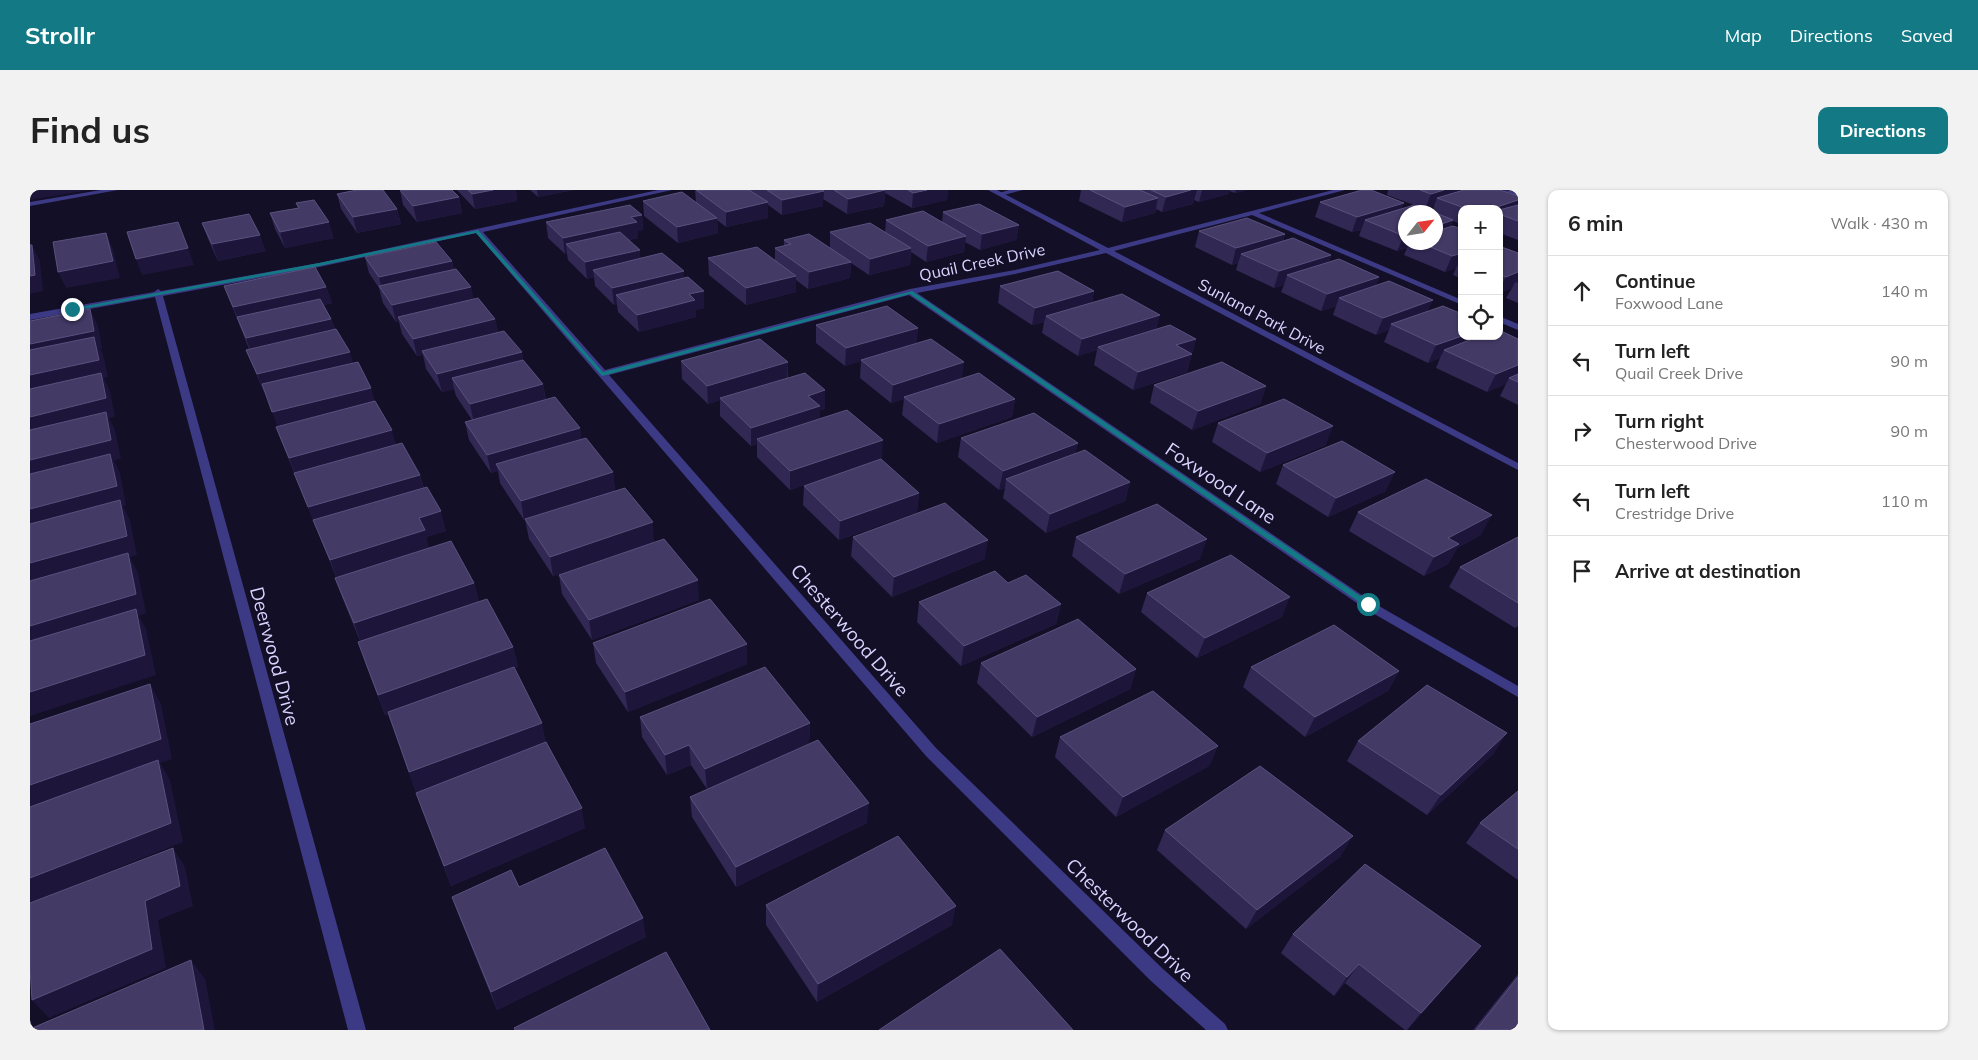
<!DOCTYPE html>
<meta charset="utf-8">
<style>
body{margin:0;font-family:Mulish,sans-serif;background:#f2f2f2;color:#222}
.controls{position:absolute;right:15px;top:15px;display:grid;overflow:hidden;border-radius:10px;box-shadow:0 1px 4px #0004}
.controls button{width:45px;height:45px;display:grid;place-items:center;padding:0;border:0;border-bottom:1px solid #e0e0e0;background:#fff;color:#222;font:25px sans-serif}
.compass{position:absolute;left:1368px;top:15px;width:45px;height:45px;border-radius:50%;background:#fff;box-shadow:0 1px 4px #0004;rotate:60deg}
.stop{position:absolute;width:15px;height:15px;margin:-11px;border:4px solid #137a85;border-radius:50%;background:#fff}
.stop.end{background:#137a85;border-color:#fff;box-shadow:0 1px 5px #0008}
.list{margin:0;padding:0;list-style:none}
h2{display:flex;justify-content:space-between;align-items:center;height:65px;margin:0;padding:0 20px;font-size:21px}
h2 small{font-size:16px;font-weight:400;color:#767676}
.list li{display:grid;grid-template-columns:32px 1fr auto;gap:15px;align-items:center;box-sizing:border-box;height:70px;padding:0 20px;border-top:1px solid #e0e0e0}
.list b{display:block;font-size:19px;white-space:nowrap}
.list p{margin:0;font-size:16px;white-space:nowrap;color:#767676}
.list em{font-size:16px;font-style:normal;color:#767676}
.icon{flex:none;width:28px;height:28px;fill:none;stroke:currentColor;stroke-width:2;stroke-linecap:round;stroke-linejoin:round}
.map{position:relative;flex:none;width:1488px;height:840px;overflow:hidden;border-radius:10px}
header{display:flex;align-items:center;gap:30px;box-sizing:border-box;height:70px;padding:0 25px;background:#137a85;color:#fff}
header strong{font-size:24px}
nav{display:flex;gap:28px;margin-inline-start:auto;font-size:18px}
.intro{display:flex;align-items:center;justify-content:space-between;box-sizing:border-box;height:120px;padding:0 30px}
h1{margin:0;font-size:35px}
.button{padding:12px 22px;border-radius:10px;background:#137a85;color:#fff;font-size:18px;font-weight:700}
main{display:flex;gap:30px;padding:0 30px}
aside{flex:1;background:#fff;border-radius:10px;box-shadow:0 1px 4px #0004}
.map>svg:first-child{display:block}
</style>
<header>
<strong>Strollr</strong>
<nav><a>Map</a><a>Directions</a><a>Saved</a></nav>
</header>
<div class="intro"><h1>Find us</h1><a class="button">Directions</a></div>
<main>
<div class="map">
<svg width="1488" height="840" viewBox="0 0 1488 840">
<rect width="100%" height="100%" fill="#130f26"/>
<g fill="none" stroke-linecap="round" stroke-linejoin="round">
<!-- service -->
<g fill="#3d3a85" fill-rule="evenodd">
<polygon points="71,0 88,0 0,16 0,12"/>
<polygon points="979,0 993,0 970,6 966,4"/>
</g>
<!-- minor -->
<g fill="#3d3a85" fill-rule="evenodd">
<polygon points="628,0 642,0 453,42 575,180 880,99 985,80 1070,60 958,0 967,0 1078,58 1303,0 1315,0 1229,23 1432,110 1432,115 1222,25 1084,61 1488,273 1488,280 1076,63 985,84 887,103 1342,412 1488,496 1488,507 1334,418 879,105 579,185 906,558 1133,779 1195,834 1198,840 1176,840 1121,791 896,566 446,43 289,77 133,106 336,840 318,840 125,107 0,130 0,124 124,102 128,99 131,101 289,73"/>
<polygon points="1473,0 1488,2 1488,6 1475,1"/>
<polygon points="1469,126 1488,134 1488,140 1469,132"/>
</g>
</g>
<!-- wall -->
<g fill="#312854" fill-rule="evenodd">
<polygon points="370,0 429,7 432,23 387,32 373,15"/>
<polygon points="427,0 486,0 487,11 445,19"/>
<polygon points="500,0 543,0 508,7"/>
<polygon points="665,0 918,0 917,10 882,18 855,3 854,16 817,24 793,9 793,16 752,25 738,15 738,28 696,37 687,30 688,43 648,53 614,26 613,11 666,12"/>
<polygon points="1051,0 1217,0 1205,3 1199,1 1198,4 1169,12 1164,10 1163,14 1132,22 1126,19 1125,23 1092,32 1049,11"/>
<path d="M1358,0h112l18,6v44l-19,-7v-24h-37v16l-9,-4 -3,6 12,2v50l-9,-4 3,-7 -11,4 -41,-17 3,-7 -10,3 -38,-15 2,-6 -9,2 -37,-15 5,-15 112,10 2,-6 -9,3 -38,-14zM1376,22h30v30h-30z"/>
<polygon points="307,4 367,19 371,34 327,43 311,19"/>
<polygon points="266,13 304,48 255,58 245,39 240,23 268,18"/>
<polygon points="913,22 989,35 986,50 950,60 935,52 934,62 896,72 881,62 880,75 839,85 821,73 820,88 778,99 766,90 766,102 716,115 679,85 678,68 745,70 745,58 754,56 754,50 800,58 800,42 855,42 856,30 912,32"/>
<polygon points="612,25 613,40 608,41 608,48 599,50 611,68 654,81 654,88 674,118 666,120 666,127 609,142 588,122 587,115 584,115 565,96 564,87 557,89 538,70 537,64 535,64 518,48 516,32"/>
<polygon points="172,33 236,61 188,71 178,49"/>
<polygon points="1169,41 1255,44 1253,51 1301,65 1299,72 1349,87 1346,95 1398,121 1432,146 1488,149 1488,215 1470,206 1476,194 1457,202 1406,178 1410,168 1398,173 1354,152 1359,140 1346,145 1303,125 1306,116 1291,121 1251,102 1254,95 1244,98 1206,80 1208,73 1202,75 1165,57"/>
<polygon points="1469,56 1488,63 1488,113 1476,108 1482,98 1469,103"/>
<polygon points="335,67 422,71 424,80 444,109 465,129 468,142 492,162 493,170 513,194 516,210 550,238 551,249 583,282 585,301 624,352 523,386 499,349 495,329 494,330 470,293 468,281 461,283 439,250 435,232 442,230 426,206 424,199 412,202 396,179 393,165 387,166 372,144 369,132 366,132 353,113 349,98 339,83"/>
<polygon points="194,96 296,97 302,113 294,115 301,129 305,139 323,173 345,211 366,255 390,285 394,298 416,341 396,347 399,358 444,393 449,412 483,457 488,477 484,478 516,552 555,638 421,696 386,603 444,580 386,602 358,524 355,525 335,472 330,451 312,407 305,388 306,387 253,255 246,237 248,236 235,202 234,202 216,160 219,159"/>
<polygon points="970,96 1064,101 1062,113 1127,139 1166,149 1157,182 1103,200 1064,175 1067,160 1048,166 1012,143 1014,132 1002,135 968,113"/>
<polygon points="786,135 888,138 886,154 932,188 985,209 982,227 907,253 872,225 874,209 861,213 830,188 831,171 815,176 786,153"/>
<polygon points="651,171 758,172 758,188 795,219 790,220 790,229 852,269 760,300 727,267 727,254 721,256 690,226 690,210 678,214 652,189"/>
<polygon points="1124,195 1236,196 1230,214 1162,240 1120,213"/>
<polygon points="1188,233 1296,255 1230,282 1182,252"/>
<polygon points="931,248 1048,253 1045,264 1100,292 1095,311 1016,343 973,308 975,298 969,300 928,267"/>
<polygon points="1253,275 1356,301 1298,327 1246,294"/>
<polygon points="774,296 889,303 887,322 809,350 773,315"/>
<polygon points="1328,322 1451,345 1427,358 1418,374 1394,386 1319,341"/>
<polygon points="823,347 955,369 862,407 821,366"/>
<polygon points="1046,347 1170,369 1089,404 1042,366"/>
<polygon points="1488,347 1488,436 1485,438 1419,397 1430,377"/>
<polygon points="529,385 669,410 562,450 532,404"/>
<polygon points="978,393 1031,414 1026,434 931,476 887,432 889,412"/>
<polygon points="1117,403 1252,427 1167,468 1111,422"/>
<polygon points="563,453 717,454 717,474 598,522 566,473"/>
<polygon points="951,473 1106,479 1100,499 1002,547 947,493"/>
<polygon points="1221,477 1369,481 1358,501 1275,547 1213,497"/>
<polygon points="610,527 780,533 779,553 677,599 661,575 637,585 612,547"/>
<polygon points="1030,547 1188,556 1179,576 1086,627 1025,567"/>
<polygon points="1328,551 1464,563 1397,625 1317,571"/>
<polygon points="1488,601 1488,690 1436,653 1450,633"/>
<polygon points="660,607 837,633 706,697 662,627"/>
<polygon points="1135,640 1311,666 1216,739 1127,660"/>
<polygon points="489,697 616,747 467,820 429,726 422,707"/>
<polygon points="736,715 922,735 787,812 736,735"/>
<polygon points="1263,744 1451,756 1377,840 1375,840 1315,793 1304,806 1251,763"/>
<polygon points="1488,784 1488,840 1443,840"/>
</g>
<!-- shaded-wall -->
<g fill="#1d163a">
<polygon points="0,0 59,0 0,10"/>
<polygon points="463,0 486,0 487,11 445,19 442,4"/>
<polygon points="507,0 543,0 508,7"/>
<polygon points="855,0 854,16 817,24 818,9"/>
<polygon points="897,0 918,0 917,10 882,18 883,3"/>
<polygon points="1161,0 1167,0 1163,14 1132,22 1136,7"/>
<polygon points="1172,0 1200,0 1198,4 1169,12"/>
<polygon points="1206,0 1217,0 1205,3"/>
<polygon points="1414,0 1439,0 1407,8 1404,16 1395,19 1401,4"/>
<polygon points="794,1 793,16 752,25 752,10"/>
<polygon points="429,7 432,23 387,32 383,16"/>
<polygon points="1128,8 1125,23 1092,32 1095,17"/>
<polygon points="1488,10 1488,21 1469,24 1469,19 1461,19"/>
<polygon points="738,12 738,28 696,37 696,22"/>
<polygon points="1374,13 1368,28 1335,30 1331,40 1322,42 1327,27"/>
<polygon points="367,19 371,34 327,43 323,27"/>
<polygon points="612,25 613,40 608,41 608,48 544,62 536,54 537,64 535,64 533,48 601,27"/>
<polygon points="687,28 688,43 648,53 647,37"/>
<polygon points="1423,30 1416,46 1406,49 1406,36"/>
<polygon points="299,32 304,48 255,58 250,42"/>
<polygon points="989,35 986,50 950,60 952,44"/>
<polygon points="76,43 83,59 90,88 36,98 28,82"/>
<polygon points="1255,44 1250,60 1211,64 1208,73 1202,75 1206,58"/>
<polygon points="230,45 236,61 188,71 182,54"/>
<polygon points="1376,45 1376,52 1380,52 1377,58 1367,61 1374,46"/>
<polygon points="936,46 934,62 896,72 898,56"/>
<polygon points="2,55 10,71 13,101 0,104 0,86"/>
<polygon points="158,58 164,75 112,85 106,69"/>
<polygon points="881,58 880,75 839,85 840,69"/>
<polygon points="610,60 611,76 563,80 564,87 557,89 555,72"/>
<polygon points="1432,63 1432,69 1431,69 1426,78 1415,82 1422,66"/>
<polygon points="1301,65 1296,81 1257,85 1254,95 1244,98 1249,81"/>
<polygon points="422,71 425,88 352,101 349,87"/>
<polygon points="821,72 820,88 778,99 779,82"/>
<polygon points="654,81 654,98 586,105 587,115 584,115 582,98"/>
<polygon points="1488,82 1488,93 1485,92 1482,98 1469,103 1469,100 1476,87"/>
<polygon points="766,86 766,102 716,115 716,98"/>
<polygon points="1349,87 1343,103 1309,108 1306,116 1291,121 1297,104"/>
<polygon points="296,97 302,113 210,134 203,117"/>
<polygon points="441,97 445,114 368,127 369,132 366,132 362,115"/>
<polygon points="674,101 674,118 666,120 666,127 609,142 607,125 659,104"/>
<polygon points="1064,101 1061,118 1016,126 1014,132 1002,135 1005,118"/>
<polygon points="1403,110 1395,127 1361,134 1359,140 1346,145 1353,128"/>
<polygon points="60,119 68,136 72,158 70,159 73,164 78,187 74,188 80,201 85,227 79,228 85,240 91,269 84,270 90,283 96,315 93,316 100,330 107,365 100,367 108,383 116,423 109,426 116,439 126,485 0,526 0,154"/>
<polygon points="1130,125 1126,142 1068,157 1067,160 1048,166 1052,149"/>
<polygon points="301,129 307,146 222,166 216,148"/>
<polygon points="465,129 469,146 392,161 393,165 387,166 383,149"/>
<polygon points="888,138 886,155 831,170 831,171 815,176 816,158"/>
<polygon points="1432,146 1453,146 1414,160 1410,168 1398,173 1406,155"/>
<polygon points="1166,149 1157,182 1103,200 1108,182 1146,155"/>
<polygon points="320,162 325,180 234,202 227,184"/>
<polygon points="492,162 495,180 422,188 424,199 412,202 407,184"/>
<polygon points="758,172 757,190 690,208 690,210 678,214 677,196"/>
<polygon points="934,172 932,190 874,207 874,209 861,213 863,195"/>
<polygon points="1488,175 1488,189 1479,188 1476,194 1457,202 1466,184"/>
<polygon points="513,194 516,213 444,233 440,214"/>
<polygon points="1236,196 1230,214 1162,240 1168,221"/>
<polygon points="341,198 346,216 249,240 242,222"/>
<polygon points="795,200 795,219 790,220 790,235 727,249 727,254 721,256 721,238 778,206"/>
<polygon points="985,209 982,227 907,253 909,234"/>
<polygon points="1303,236 1296,255 1230,282 1237,263"/>
<polygon points="550,238 552,256 466,274 468,281 461,283 457,265"/>
<polygon points="362,240 367,259 266,287 259,268"/>
<polygon points="853,250 852,269 760,300 760,281"/>
<polygon points="1048,253 1043,272 976,289 975,298 969,300 973,281"/>
<polygon points="583,282 585,301 494,330 491,311"/>
<polygon points="1365,282 1356,301 1298,327 1306,308"/>
<polygon points="390,285 395,304 285,337 278,317"/>
<polygon points="1100,292 1095,311 1016,343 1020,324"/>
<polygon points="889,303 887,322 809,350 810,331"/>
<polygon points="411,321 416,341 396,347 400,360 307,389 300,370 389,328"/>
<polygon points="1462,325 1451,345 1427,358 1418,374 1394,386 1404,367 1418,348"/>
<polygon points="623,332 624,352 523,386 520,367"/>
<polygon points="1177,349 1170,369 1089,404 1095,384"/>
<polygon points="958,350 955,369 862,407 864,387"/>
<polygon points="668,390 669,410 562,450 559,430"/>
<polygon points="444,393 449,412 331,453 324,433"/>
<polygon points="1260,407 1252,427 1167,468 1175,448"/>
<polygon points="1031,414 1026,434 931,476 934,456"/>
<polygon points="717,454 717,474 598,522 595,502"/>
<polygon points="483,457 488,477 355,525 348,505"/>
<polygon points="1106,479 1100,499 1002,547 1007,527"/>
<polygon points="1369,481 1358,501 1275,547 1285,527"/>
<polygon points="120,494 131,514 142,569 130,573 140,590 153,652 0,713 0,595"/>
<polygon points="512,533 516,553 386,602 379,582"/>
<polygon points="780,533 779,553 677,599 675,579"/>
<polygon points="1477,543 1464,563 1397,625 1411,605"/>
<polygon points="659,555 661,575 637,585 635,565"/>
<polygon points="1188,556 1179,576 1086,627 1093,607"/>
<polygon points="839,613 837,633 706,697 706,677"/>
<polygon points="552,618 555,638 421,696 414,676"/>
<polygon points="1323,646 1311,666 1216,739 1227,720"/>
<polygon points="143,658 155,677 163,716 128,730 136,778 19,828 2,810 115,711"/>
<polygon points="926,716 922,735 787,812 788,794"/>
<polygon points="613,728 616,747 467,820 461,802"/>
<polygon points="1451,756 1435,775 1377,840 1391,823"/>
<polygon points="161,770 175,789 185,840 174,840"/>
<polygon points="1329,774 1315,793 1304,806 1317,787"/>
</g>
<!-- building -->
<g fill="#433a66" stroke="#5a527e">
<polygon points="327,0 353,0 367,19 323,27 307,4"/>
<polygon points="370,0 422,0 429,7 383,16"/>
<polygon points="438,0 463,0 442,4"/>
<polygon points="666,0 719,0 738,12 696,22"/>
<polygon points="737,0 793,0 794,1 752,10"/>
<polygon points="804,0 855,0 818,9"/>
<polygon points="878,0 897,0 883,3"/>
<polygon points="1060,0 1110,0 1128,8 1095,17"/>
<polygon points="1121,0 1161,0 1136,7"/>
<polygon points="1332,0 1341,0 1374,13 1327,27 1290,12"/>
<polygon points="1390,0 1414,0 1401,4"/>
<polygon points="1434,0 1470,0 1488,6 1488,10 1461,19 1437,19 1407,8"/>
<polygon points="652,2 687,28 647,37 613,11"/>
<polygon points="284,10 299,32 250,42 240,23 269,18 266,13"/>
<polygon points="949,14 989,35 952,44 913,22"/>
<polygon points="600,15 612,25 601,27 607,32 533,48 516,32"/>
<polygon points="1384,15 1403,22 1376,22 1376,45 1374,46 1335,30"/>
<polygon points="1488,15 1488,31 1469,24 1469,20"/>
<polygon points="893,21 936,46 898,56 856,30"/>
<polygon points="1406,23 1423,30 1406,36"/>
<polygon points="219,24 230,45 182,54 172,33"/>
<polygon points="1217,28 1255,44 1206,58 1169,41"/>
<polygon points="148,32 158,58 106,69 97,42"/>
<polygon points="840,33 881,58 840,69 800,42"/>
<polygon points="1423,36 1432,39 1432,63 1422,66 1389,52 1406,52 1406,41"/>
<polygon points="590,42 610,60 555,72 536,54"/>
<polygon points="76,43 83,71 28,82 23,52"/>
<polygon points="779,44 821,72 779,82 745,58 761,54 754,50"/>
<polygon points="1263,48 1301,65 1249,81 1211,64"/>
<polygon points="406,52 422,71 349,87 335,67"/>
<polygon points="0,55 2,55 5,85 0,86"/>
<polygon points="1469,56 1488,63 1488,82 1476,87 1469,84"/>
<polygon points="727,57 766,86 716,98 678,68"/>
<polygon points="632,63 654,81 582,98 563,80"/>
<polygon points="1309,69 1349,87 1297,104 1257,85"/>
<polygon points="285,77 296,97 203,117 194,96"/>
<polygon points="426,79 441,97 362,115 349,96"/>
<polygon points="1028,81 1064,101 1005,118 970,96"/>
<polygon points="658,87 674,101 659,104 665,110 607,125 586,105"/>
<polygon points="1359,91 1403,110 1353,128 1309,108"/>
<polygon points="1092,104 1130,125 1052,149 1016,126"/>
<polygon points="448,108 465,129 383,149 368,127"/>
<polygon points="290,109 301,129 216,148 207,127"/>
<polygon points="857,116 888,138 816,158 786,135"/>
<polygon points="1413,116 1432,124 1432,146 1406,155 1361,134"/>
<polygon points="60,119 64,141 0,154 0,131"/>
<polygon points="1140,135 1166,149 1146,155 1162,164 1108,182 1068,157"/>
<polygon points="306,139 320,162 227,184 216,160"/>
<polygon points="1469,140 1488,149 1488,175 1466,184 1414,160 1450,146 1469,146"/>
<polygon points="474,141 492,162 407,184 392,161"/>
<polygon points="64,147 69,170 0,185 0,160"/>
<polygon points="730,149 758,172 677,196 651,171"/>
<polygon points="901,149 934,172 863,195 831,170"/>
<polygon points="493,170 513,194 440,214 422,188"/>
<polygon points="328,172 341,198 242,222 232,194"/>
<polygon points="1192,172 1236,196 1168,221 1124,195"/>
<polygon points="71,183 76,208 0,227 0,199"/>
<polygon points="775,183 795,200 778,206 790,216 721,238 690,208"/>
<polygon points="949,183 985,209 909,234 874,207"/>
<polygon points="1488,184 1488,192 1479,188"/>
<polygon points="525,207 550,238 457,265 435,232"/>
<polygon points="1254,209 1303,236 1237,263 1188,233"/>
<polygon points="345,211 362,240 259,268 246,237"/>
<polygon points="817,220 853,250 760,281 727,249"/>
<polygon points="76,222 81,250 0,270 0,240"/>
<polygon points="1004,223 1048,253 973,281 931,248"/>
<polygon points="556,248 583,282 491,311 466,274"/>
<polygon points="1312,251 1365,282 1306,308 1253,275"/>
<polygon points="372,253 390,285 278,317 264,283"/>
<polygon points="1055,260 1100,292 1020,324 976,289"/>
<polygon points="80,264 87,296 0,319 0,284"/>
<polygon points="851,269 889,303 810,331 774,296"/>
<polygon points="1396,289 1462,325 1418,348 1429,354 1404,367 1328,322"/>
<polygon points="397,297 411,321 389,328 395,340 300,370 283,330"/>
<polygon points="595,298 623,332 520,367 495,329"/>
<polygon points="90,310 97,346 0,373 0,334"/>
<polygon points="915,313 958,350 864,387 823,347"/>
<polygon points="1127,314 1177,349 1095,384 1046,347"/>
<polygon points="1488,347 1488,413 1430,377"/>
<polygon points="634,349 668,390 559,430 529,385"/>
<polygon points="421,351 444,393 324,433 305,388"/>
<polygon points="98,363 106,404 0,436 0,391"/>
<polygon points="1201,365 1260,407 1175,448 1117,403"/>
<polygon points="965,381 978,393 996,385 1031,414 934,456 889,412"/>
<polygon points="457,409 483,457 348,505 328,452"/>
<polygon points="680,409 717,454 595,502 563,453"/>
<polygon points="106,419 115,465 0,502 0,451"/>
<polygon points="1048,429 1106,479 1007,527 951,473"/>
<polygon points="1304,435 1369,481 1285,527 1221,477"/>
<polygon points="484,477 512,533 379,582 358,522"/>
<polygon points="735,477 780,533 675,579 659,555 635,565 610,527"/>
<polygon points="120,494 131,549 0,595 0,534"/>
<polygon points="1397,495 1477,543 1411,605 1328,551"/>
<polygon points="1123,501 1188,556 1093,607 1030,547"/>
<polygon points="788,550 839,613 706,677 660,607"/>
<polygon points="516,552 552,618 414,676 386,603"/>
<polygon points="128,570 141,633 0,688 0,617"/>
<polygon points="1230,576 1323,646 1227,720 1135,640"/>
<polygon points="1488,601 1488,659 1450,633"/>
<polygon points="868,646 926,716 788,794 736,715"/>
<polygon points="143,658 150,696 115,711 122,759 2,810 0,778 0,713"/>
<polygon points="575,658 613,728 461,802 422,707 481,680 489,697"/>
<polygon points="1335,674 1451,756 1391,823 1329,774 1317,787 1263,744"/>
<polygon points="970,759 1043,840 849,840"/>
<polygon points="636,762 680,840 485,840 484,838"/>
<polygon points="161,770 174,840 0,840 0,839"/>
<polygon points="1488,787 1488,840 1446,840"/>
</g>
<!-- route -->
<polygon fill="#137a85" points="448,40 573,182 882,101 1342,414 1341,416 1335,416 880,104 572,186 446,43 289,76 42,121 39,119 289,73"/>
<g text-anchor="middle" stroke-width="4" stroke-linejoin="round" paint-order="stroke">
<!-- far-street labels -->
<g font-size="16" fill="#d9d4ff" stroke="#130f26">
<text transform="translate(952 72) rotate(-12)" y="6">Quail Creek Drive</text>
<text transform="translate(1232 126) rotate(28)" y="6">Sunland Park Drive</text>
</g>
<!-- street labels -->
<g font-size="19" fill="#d9d4ff" stroke="#130f26">
<text transform="translate(1191 293) rotate(34)" y="7">Foxwood Lane</text>
<text transform="translate(820 440) rotate(49)" y="7">Chesterwood Drive</text>
<text transform="translate(245 466) rotate(75)" y="7">Deerwood Drive</text>
<text transform="translate(1100 730) rotate(44)" y="7">Chesterwood Drive</text>
</g>
</g>
</svg>
<div class="controls">
<button>+</button>
<button>−</button>
<button><svg class="icon" aria-label="locate" viewBox="0 0 24 24"><circle cx="12" cy="12" r="6"/><path d="M12 2v4M12 18v4M2 12h4M18 12h4"/></svg></button>
</div>
<svg class="compass" viewBox="-18 -18 36 36"><path d="M0-13l5 13h-10z" fill="#e53935"/><path d="M0 13l5-13h-10z" fill="#767676"/></svg>
<div class="stop" style="left:1338px;top:414px"></div>
<div class="stop end" style="left:42px;top:119px"></div>
</div>
<aside>
<h2>6 min<small>Walk · 430 m</small></h2>
<ul class="list">
<li><svg class="icon" aria-label="ahead" viewBox="0 0 24 24"><path d="M12 20V5M6 11l6-6 6 6"/></svg><div><b>Continue</b><p>Foxwood Lane</p></div><em>140 m</em></li>
<li><svg class="icon" aria-label="left" viewBox="0 0 24 24"><path d="M17 20v-9H6M10 6l-5 5 5 5"/></svg><div><b>Turn left</b><p>Quail Creek Drive</p></div><em>90 m</em></li>
<li><svg class="icon" aria-label="right" viewBox="0 0 24 24"><path d="M7 20v-9h11M14 6l5 5-5 5"/></svg><div><b>Turn right</b><p>Chesterwood Drive</p></div><em>90 m</em></li>
<li><svg class="icon" aria-label="left" viewBox="0 0 24 24"><path d="M17 20v-9H6M10 6l-5 5 5 5"/></svg><div><b>Turn left</b><p>Crestridge Drive</p></div><em>110 m</em></li>
<li><svg class="icon" aria-label="arrive" viewBox="0 0 24 24"><path d="M6 21V4h12l-3 4 3 4H6"/></svg><div><b>Arrive at destination</b></div></li>
</ul>
</aside>
</main>
